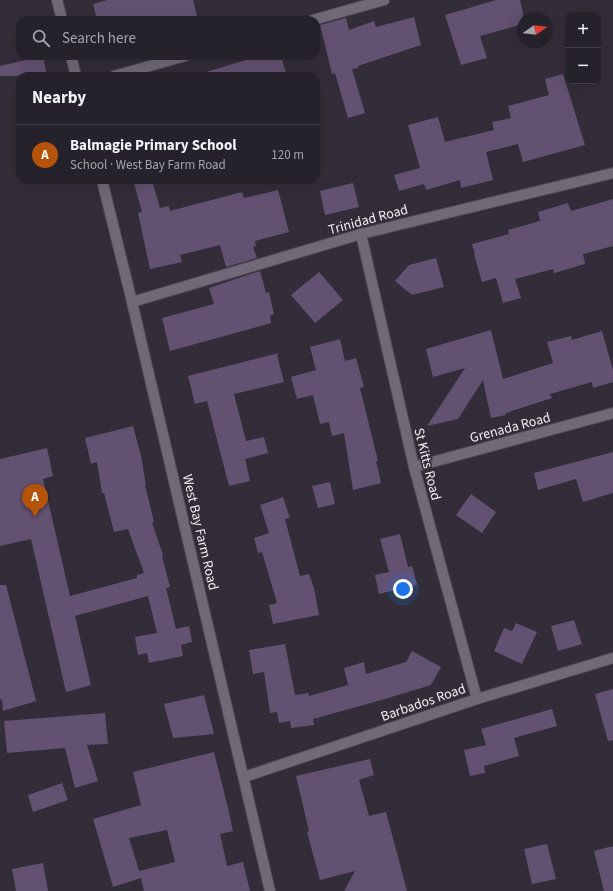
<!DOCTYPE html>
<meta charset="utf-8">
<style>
body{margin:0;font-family:"Source Sans 3",sans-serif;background:#322f37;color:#f1f3f6}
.controls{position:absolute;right:12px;top:12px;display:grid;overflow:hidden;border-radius:8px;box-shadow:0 4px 16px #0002}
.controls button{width:36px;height:36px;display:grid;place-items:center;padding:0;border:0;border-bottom:1px solid #423f47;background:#26222b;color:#f1f3f6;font:20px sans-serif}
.compass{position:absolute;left:517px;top:12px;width:36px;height:36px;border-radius:50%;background:#26222b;box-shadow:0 4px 16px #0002;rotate:76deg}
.you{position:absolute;left:403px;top:589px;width:14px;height:14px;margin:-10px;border:3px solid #fff;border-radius:50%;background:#1a73e8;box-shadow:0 0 0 6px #1a73e833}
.badge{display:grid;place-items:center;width:26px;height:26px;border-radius:50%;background:#b45309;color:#fff;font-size:13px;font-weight:700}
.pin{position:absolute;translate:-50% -33px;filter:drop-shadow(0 1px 2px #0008)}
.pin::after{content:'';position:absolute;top:21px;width:14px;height:12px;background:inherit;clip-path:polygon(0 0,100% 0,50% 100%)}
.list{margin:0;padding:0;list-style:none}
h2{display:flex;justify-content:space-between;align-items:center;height:52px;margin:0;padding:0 16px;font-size:17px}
h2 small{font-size:13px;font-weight:400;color:#a4a4a9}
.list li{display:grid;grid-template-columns:26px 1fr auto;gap:12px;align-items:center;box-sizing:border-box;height:60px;padding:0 16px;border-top:1px solid #423f47}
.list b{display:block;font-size:15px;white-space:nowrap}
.list p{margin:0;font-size:13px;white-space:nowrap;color:#a4a4a9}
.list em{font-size:13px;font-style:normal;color:#a4a4a9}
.icon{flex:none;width:22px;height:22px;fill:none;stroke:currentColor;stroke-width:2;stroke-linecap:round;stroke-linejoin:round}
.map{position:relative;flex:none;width:613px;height:891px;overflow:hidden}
.search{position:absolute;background:#26222b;box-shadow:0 4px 16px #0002;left:16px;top:16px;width:304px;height:44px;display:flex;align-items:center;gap:10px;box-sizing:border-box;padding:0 14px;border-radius:12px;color:#a4a4a9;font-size:15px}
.panel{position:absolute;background:#26222b;box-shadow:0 4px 16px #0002;left:16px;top:72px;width:304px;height:112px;border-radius:12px}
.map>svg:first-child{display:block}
</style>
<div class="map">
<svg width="613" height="891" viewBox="0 0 613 891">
<rect width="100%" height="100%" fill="#332d39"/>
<!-- building -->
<g fill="#635171" fill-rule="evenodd">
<polygon points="107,0 193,0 198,20 97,20 93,4"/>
<polygon points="496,0 520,0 523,12 523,24 480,36 487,58 461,65 445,15"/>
<polygon points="414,17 421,45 358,66 358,68 352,69 365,113 348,118 335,73 332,74 320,25 346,18 349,30 374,21 376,27"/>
<polygon points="43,56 47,76 0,76 0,66"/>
<polygon points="259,56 281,56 287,76 207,76 206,72"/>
<polygon points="563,74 585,145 523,162 518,144 486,152 493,180 461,188 460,180 426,190 424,184 399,191 394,175 420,168 408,125 438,117 445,142 494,130 492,122 511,118 508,106 549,95 545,79"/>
<polygon points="133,180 152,180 160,208 169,206 170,211 242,192 244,198 278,190 289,232 255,241 256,246 253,247 257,258 226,267 220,245 180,255 182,262 150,269 138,213 142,212"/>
<polygon points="353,183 359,207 325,215 320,191"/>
<polygon points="613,199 613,246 583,254 585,264 554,273 553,269 515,279 521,298 503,303 496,278 482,282 474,254 475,254 472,244 509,234 508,230 540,221 538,212 568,203 571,211"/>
<polygon points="436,258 444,287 412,295 395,281 409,265"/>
<polygon points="260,271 266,293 269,292 274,314 270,316 271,323 170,351 162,318 214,304 209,288"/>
<polygon points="319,272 343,300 315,323 291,295"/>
<polygon points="491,330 503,379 553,363 547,342 571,336 572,340 602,331 613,370 613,382 593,388 592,382 550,394 552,398 506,413 506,415 491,418 483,380 458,419 427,426 465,368 433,377 426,349"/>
<polygon points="340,339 345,361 356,358 364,387 360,388 378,461 376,461 381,483 353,490 344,433 332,436 329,422 320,424 313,395 297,399 291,377 316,370 310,347"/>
<polygon points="279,353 277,355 284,382 234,394 246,441 264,437 268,453 245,459 250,481 229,486 207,401 195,404 188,376"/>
<polygon points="133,426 141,456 146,485 145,485 154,522 152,523 163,555 162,556 170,587 166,588 176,629 189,626 192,642 181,645 183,656 149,663 147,653 138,655 135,637 157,633 148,596 75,616 91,685 66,692 31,539 0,546 0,459 47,448 53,476 43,479 70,596 137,578 137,575 144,573 128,529 114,532 104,493 102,493 97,462 91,464 85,438"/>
<polygon points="613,452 613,493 583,502 576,479 538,490 534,473"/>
<polygon points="330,482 335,504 318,508 312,486"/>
<polygon points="471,494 496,512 482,533 456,515"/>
<polygon points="283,497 290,518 285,519 300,576 309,574 314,588 319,615 273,624 269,605 277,603 262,552 258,553 254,538 269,533 260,505"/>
<polygon points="400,534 408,567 412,566 417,585 379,594 375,575 389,572 380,539"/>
<polygon points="0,585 6,585 36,701 3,711 2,699 0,700"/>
<polygon points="574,620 582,644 558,651 551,626"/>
<polygon points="516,623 537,632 522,664 494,651 504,628 512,631"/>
<polygon points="285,644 295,695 309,693 309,696 348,685 344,668 364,662 366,674 406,662 412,651 441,667 431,685 385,699 313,719 314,725 291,728 290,721 279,723 277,712 270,713 264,672 253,674 249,650"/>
<polygon points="613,689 613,740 608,741 595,694"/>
<polygon points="204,695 214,734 173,738 164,704"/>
<polygon points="552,709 557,726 514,738 519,756 484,766 485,773 470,776 464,750 486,745 481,729"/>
<polygon points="105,713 108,744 87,745 98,781 75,788 65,748 7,753 4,721"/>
<path d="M214,752l14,56 5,23 -13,3 7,32 16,-4 7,29h-106l-3,-13 -28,9 -20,-68 48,-14 -8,-33zM167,830l8,32 -36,9 2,6 -12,-39z"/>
<polygon points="370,759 374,775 359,780 369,816 386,812 407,891 344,891 355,871 320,880 307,832 309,831 296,776"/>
<polygon points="62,783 68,800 33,812 28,795"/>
<polygon points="547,844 556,879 532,884 524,849"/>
<polygon points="613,846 613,891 604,891 594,851"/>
<polygon points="43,863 48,891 16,891 12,869"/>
</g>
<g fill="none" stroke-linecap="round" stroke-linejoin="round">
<defs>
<g id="minor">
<polyline points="57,0 62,20"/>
<polyline points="313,20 384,0"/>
<polyline points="71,56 76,76"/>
<polyline points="114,76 185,56"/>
<polyline points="102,180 132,302 270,891"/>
<polyline points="361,234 414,467 477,699"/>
<polyline points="132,302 361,234 613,173"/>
<polyline points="414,467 613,413"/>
<polyline points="244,777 477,699 613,658"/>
</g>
</defs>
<!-- minor casing -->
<use href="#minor" stroke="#514b57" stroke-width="12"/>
<!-- minor -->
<use href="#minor" stroke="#716978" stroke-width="10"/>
</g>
<g text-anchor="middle" stroke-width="3.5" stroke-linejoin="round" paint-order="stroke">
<!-- street labels -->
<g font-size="14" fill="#efebf3" stroke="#332d39">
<text transform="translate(368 219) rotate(-15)" y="5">Trinidad Road</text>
<text transform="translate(510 427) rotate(-15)" y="5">Grenada Road</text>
<text transform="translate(428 464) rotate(76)" y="5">St Kitts Road</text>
<text transform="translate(201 532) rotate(77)" y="5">West Bay Farm Road</text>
<text transform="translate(423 702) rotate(-19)" y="5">Barbados Road</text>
</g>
</g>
</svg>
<div class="controls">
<button>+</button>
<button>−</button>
</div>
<svg class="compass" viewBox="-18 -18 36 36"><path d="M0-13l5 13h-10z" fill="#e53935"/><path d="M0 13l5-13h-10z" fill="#a4a4a9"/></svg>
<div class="you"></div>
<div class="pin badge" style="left:35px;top:517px">A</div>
<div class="search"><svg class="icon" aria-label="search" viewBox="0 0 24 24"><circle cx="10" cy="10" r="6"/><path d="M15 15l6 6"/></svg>Search here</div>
<section class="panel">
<h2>Nearby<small></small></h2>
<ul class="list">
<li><span class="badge">A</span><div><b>Balmagie Primary School</b><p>School · West Bay Farm Road</p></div><em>120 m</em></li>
</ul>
</section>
</div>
